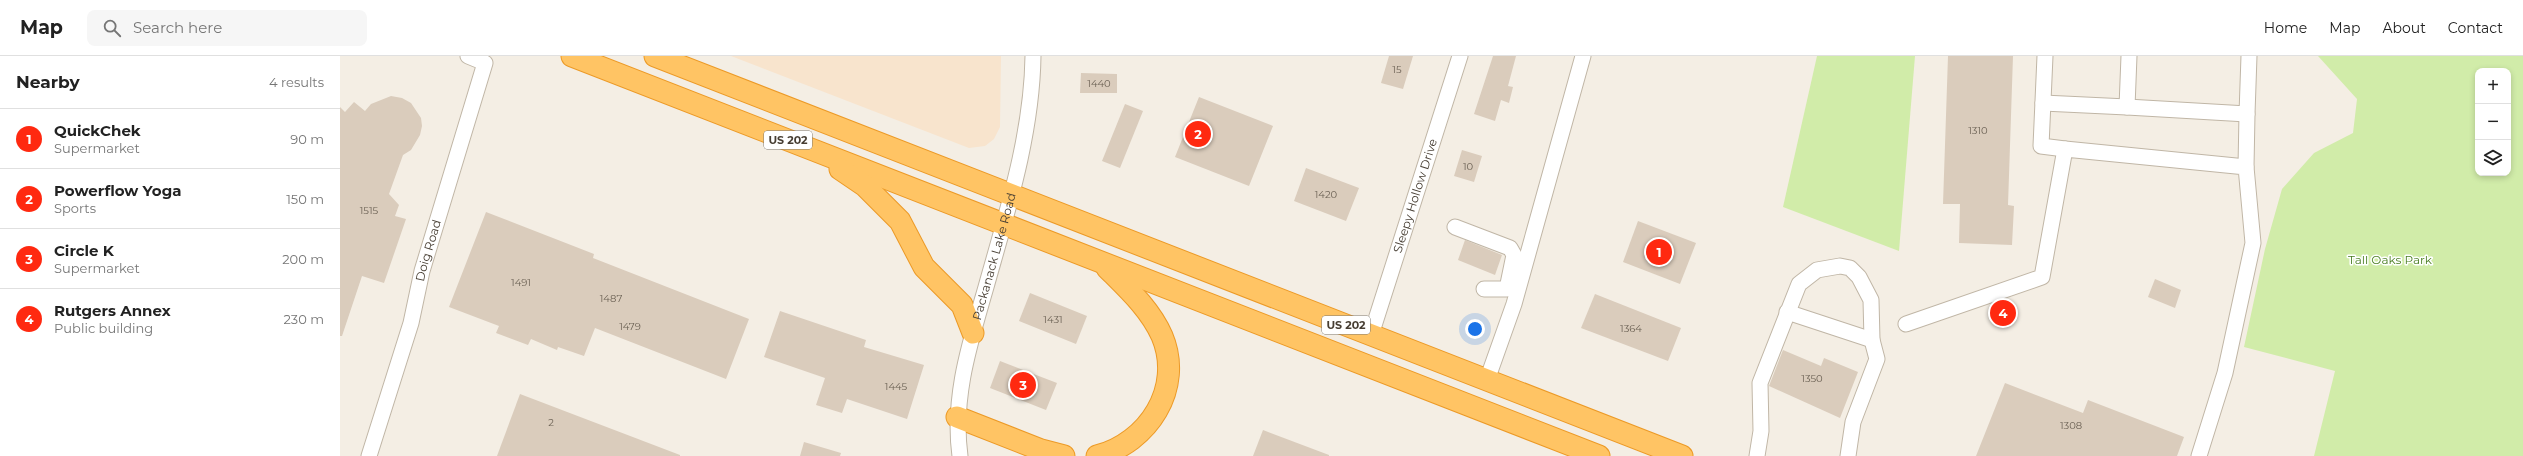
<!DOCTYPE html>
<meta charset="utf-8">
<style>
body{margin:0;font-family:Montserrat,sans-serif;background:#f6f6f6;color:#222}
.controls{position:absolute;right:12px;top:12px;display:grid;overflow:hidden;border-radius:8px;box-shadow:0 2px 6px #0003}
.controls button{width:36px;height:36px;display:grid;place-items:center;padding:0;border:0;border-bottom:1px solid #e0e0e0;background:#fff;color:#222;font:20px sans-serif}
.you{position:absolute;left:1135px;top:273px;width:14px;height:14px;margin:-10px;border:3px solid #fff;border-radius:50%;background:#1a73e8;box-shadow:0 0 0 6px #1a73e833}
.badge{display:grid;place-items:center;width:26px;height:26px;border-radius:50%;background:#ff2910;color:#fff;font-size:13px;font-weight:700}
.pin{position:absolute;translate:-50% -50%;border:2px solid #fff;box-shadow:0 1px 4px #0006}
.list{margin:0;padding:0;list-style:none}
h2{display:flex;justify-content:space-between;align-items:center;height:52px;margin:0;padding:0 16px;font-size:17px}
h2 small{font-size:13px;font-weight:400;color:#767676}
.list li{display:grid;grid-template-columns:26px 1fr auto;gap:12px;align-items:center;box-sizing:border-box;height:60px;padding:0 16px;border-top:1px solid #e0e0e0}
.list b{display:block;font-size:15px;white-space:nowrap}
.list p{margin:0;font-size:13px;white-space:nowrap;color:#767676}
.list em{font-size:13px;font-style:normal;color:#767676}
.icon{flex:none;width:22px;height:22px;fill:none;stroke:currentColor;stroke-width:2;stroke-linecap:round;stroke-linejoin:round}
.map{position:relative;flex:none;width:2183px;height:400px;overflow:hidden}
header{display:flex;align-items:center;gap:24px;box-sizing:border-box;height:56px;padding:0 20px;background:#fff;border-bottom:1px solid #e0e0e0}
header strong{font-size:19px}
nav{display:flex;gap:22px;margin-inline-start:auto;font-size:14px}
.search{width:280px;height:36px;background:#f6f6f6;display:flex;align-items:center;gap:10px;box-sizing:border-box;padding:0 14px;border-radius:8px;color:#767676;font-size:15px}
main{display:flex}
aside{flex:1;background:#fff}
.map>svg:first-child{display:block}
</style>
<header>
<strong>Map</strong>
<div class="search"><svg class="icon" aria-label="search" viewBox="0 0 24 24"><circle cx="10" cy="10" r="6"/><path d="M15 15l6 6"/></svg>Search here</div>
<nav><a>Home</a><a>Map</a><a>About</a><a>Contact</a></nav>
</header>
<main>
<aside>
<h2>Nearby<small>4 results</small></h2>
<ul class="list">
<li><span class="badge">1</span><div><b>QuickChek</b><p>Supermarket</p></div><em>90 m</em></li>
<li><span class="badge">2</span><div><b>Powerflow Yoga</b><p>Sports</p></div><em>150 m</em></li>
<li><span class="badge">3</span><div><b>Circle K</b><p>Supermarket</p></div><em>200 m</em></li>
<li><span class="badge">4</span><div><b>Rutgers Annex</b><p>Public building</p></div><em>230 m</em></li>
</ul>
</aside>
<div class="map">
<svg width="2183" height="400" viewBox="0 0 2183 400">
<rect width="100%" height="100%" fill="#f4eee4"/>
<!-- commercial -->
<polygon fill="#f8e4cd" points="391,0 661,0 660,71 654,83 645,90 629,92"/>
<!-- green -->
<g fill="#d1eca9" fill-rule="evenodd">
<polygon points="1477,0 1575,0 1559,195 1443,151"/>
<path d="M1978,0h205v400h-209l21,-85 -91,-24 21,-98 17,-60 32,-36 39,-20 4,-34zM2138,15h30v102h-30z"/>
</g>
<!-- building -->
<g fill="#daccbc">
<polygon points="1049,0 1073,0 1063,33 1041,27"/>
<polygon points="1153,0 1176,0 1168,30 1173,31 1169,47 1161,44 1155,65 1134,58"/>
<polygon points="1608,0 1673,0 1668,149 1674,150 1672,189 1619,187 1620,148 1603,148"/>
<polygon points="741,17 777,18 777,37 740,37"/>
<polygon points="51,40 62,42 71,47 81,62 82,70 80,79 71,94 63,99 49,138 59,149 55,160 66,163 44,227 22,220 2,280 0,280 0,51 5,56 14,46 25,55 31,48"/>
<polygon points="859,41 933,70 909,130 835,101"/>
<polygon points="785,48 803,55 780,112 762,105"/>
<polygon points="1122,94 1142,100 1134,126 1114,120"/>
<polygon points="966,112 1019,132 1006,165 954,145"/>
<polygon points="146,156 254,198 253,202 409,263 386,323 255,272 244,300 218,291 217,294 191,283 188,289 156,277 159,270 109,251"/>
<polygon points="1298,165 1356,187 1340,228 1283,206"/>
<polygon points="1125,184 1162,199 1155,219 1118,204"/>
<polygon points="1815,223 1841,234 1835,252 1808,241"/>
<polygon points="690,237 747,260 736,288 679,265"/>
<polygon points="1255,238 1341,272 1328,305 1241,272"/>
<polygon points="440,255 526,284 524,291 584,309 567,363 507,343 502,357 476,349 485,322 424,301"/>
<polygon points="1443,294 1481,310 1484,302 1518,316 1500,362 1429,330"/>
<polygon points="660,305 717,327 706,354 650,332"/>
<polygon points="1665,327 1743,357 1748,344 1844,381 1837,400 1636,400"/>
<polygon points="180,338 340,399 340,400 157,400"/>
<polygon points="923,374 989,399 989,400 913,400"/>
<polygon points="464,386 501,397 500,400 460,400"/>
</g>
<g fill="none" stroke-linecap="round" stroke-linejoin="round">
<defs>
<g id="minor">
<polyline points="1705,0 1701,90 1725,93"/>
<polyline points="1703,47 1787,51 1789,0"/>
<polyline points="1787,51 1907,58 1909,0"/>
<polyline points="1906,111 1907,58"/>
<polyline points="1115,171 1170,192 1174,199 1167,233 1144,233"/>
<polyline points="1447,256 1532,284"/>
<polyline points="1566,268 1702,221 1725,93 1906,111 1913,187 1885,317 1859,400"/>
<path id="s1" d="M1031,279l89,-279"/>
<polyline points="1147,324 1174,248 1243,0"/>
<path id="s2" d="M29,400l42,-133 11,-52 63,-208 -17,-7"/>
<path id="s3" d="M620,400c-8,-59 10,-113 26,-169 21,-75 46,-153 47,-231"/>
<polyline points="1417,400 1421,375 1420,327 1459,228 1477,214 1500,210 1510,212 1519,221 1531,244 1532,284 1537,303 1513,366 1508,400"/>
</g>
<g id="highway">
<polyline points="232,0 1259,400"/>
<polyline points="315,0 1342,400"/>
<polyline points="500,113 525,130 560,165 584,211 622,249 633,277"/>
<polyline points="617,361 701,394 724,400"/>
<path d="M757,400c51,-13 87,-68 65,-120 -12,-27 -34,-47 -55,-68"/>
</g>
</defs>
<!-- minor casing -->
<use href="#minor" stroke="#c0b6a6" stroke-width="17"/>
<!-- highway casing -->
<use href="#highway" stroke="#ec9a27" stroke-width="23"/>
<!-- minor -->
<use href="#minor" stroke="#fff" stroke-width="15"/>
<!-- highway -->
<use href="#highway" stroke="#ffc464" stroke-width="21"/>
</g>
<g text-anchor="middle" stroke-width="3" stroke-linejoin="round" paint-order="stroke">
<!-- number labels -->
<g font-size="10" fill="#6c6255">
<text x="1057" y="17">15</text>
<text x="759" y="31">1440</text>
<text x="1638" y="78">1310</text>
<text x="1128" y="114">10</text>
<text x="986" y="142">1420</text>
<text x="29" y="158">1515</text>
<text x="181" y="230">1491</text>
<text x="271" y="246">1487</text>
<text x="713" y="267">1431</text>
<text x="290" y="274">1479</text>
<text x="1291" y="276">1364</text>
<text x="1472" y="326">1350</text>
<text x="556" y="334">1445</text>
<text x="211" y="370">2</text>
<text x="1731" y="373">1308</text>
</g>
<!-- shield labels -->
<g fill="#fff" stroke="#7e7870" stroke-width="1">
<rect x="424" y="75" width="48" height="18" rx="3"/>
<rect x="982" y="260" width="48" height="18" rx="3"/>
</g>
<g font-size="11" font-weight="bold" fill="#473e33">
<text x="448" y="88">US 202</text>
<text x="1006" y="273">US 202</text>
</g>
<!-- street labels -->
<g font-size="12" fill="#473e33" stroke="#fff">
<text dy="4" stroke="none"><textPath href="#s1" startOffset="146">Sleepy Hollow Drive</textPath></text>
<text dy="4" stroke="none"><textPath href="#s2" startOffset="214">Doig Road</textPath></text>
<text dy="4" stroke="none"><textPath href="#s3" startOffset="204">Packanack Lake Road</textPath></text>
</g>
<!-- park labels -->
<g font-size="12" fill="#497e21" stroke="#fff">
<text x="2050" y="208">Tall Oaks Park</text>
</g>
</g>
</svg>
<div class="controls">
<button>+</button>
<button>−</button>
<button><svg class="icon" aria-label="layers" viewBox="0 0 24 24"><path d="M12 4l9 5-9 5-9-5zM3 14l9 5 9-5"/></svg></button>
</div>
<div class="you"></div>
<div class="pin badge" style="left:1319px;top:196px">1</div>
<div class="pin badge" style="left:858px;top:78px">2</div>
<div class="pin badge" style="left:683px;top:329px">3</div>
<div class="pin badge" style="left:1663px;top:257px">4</div>
</div>
</main>
